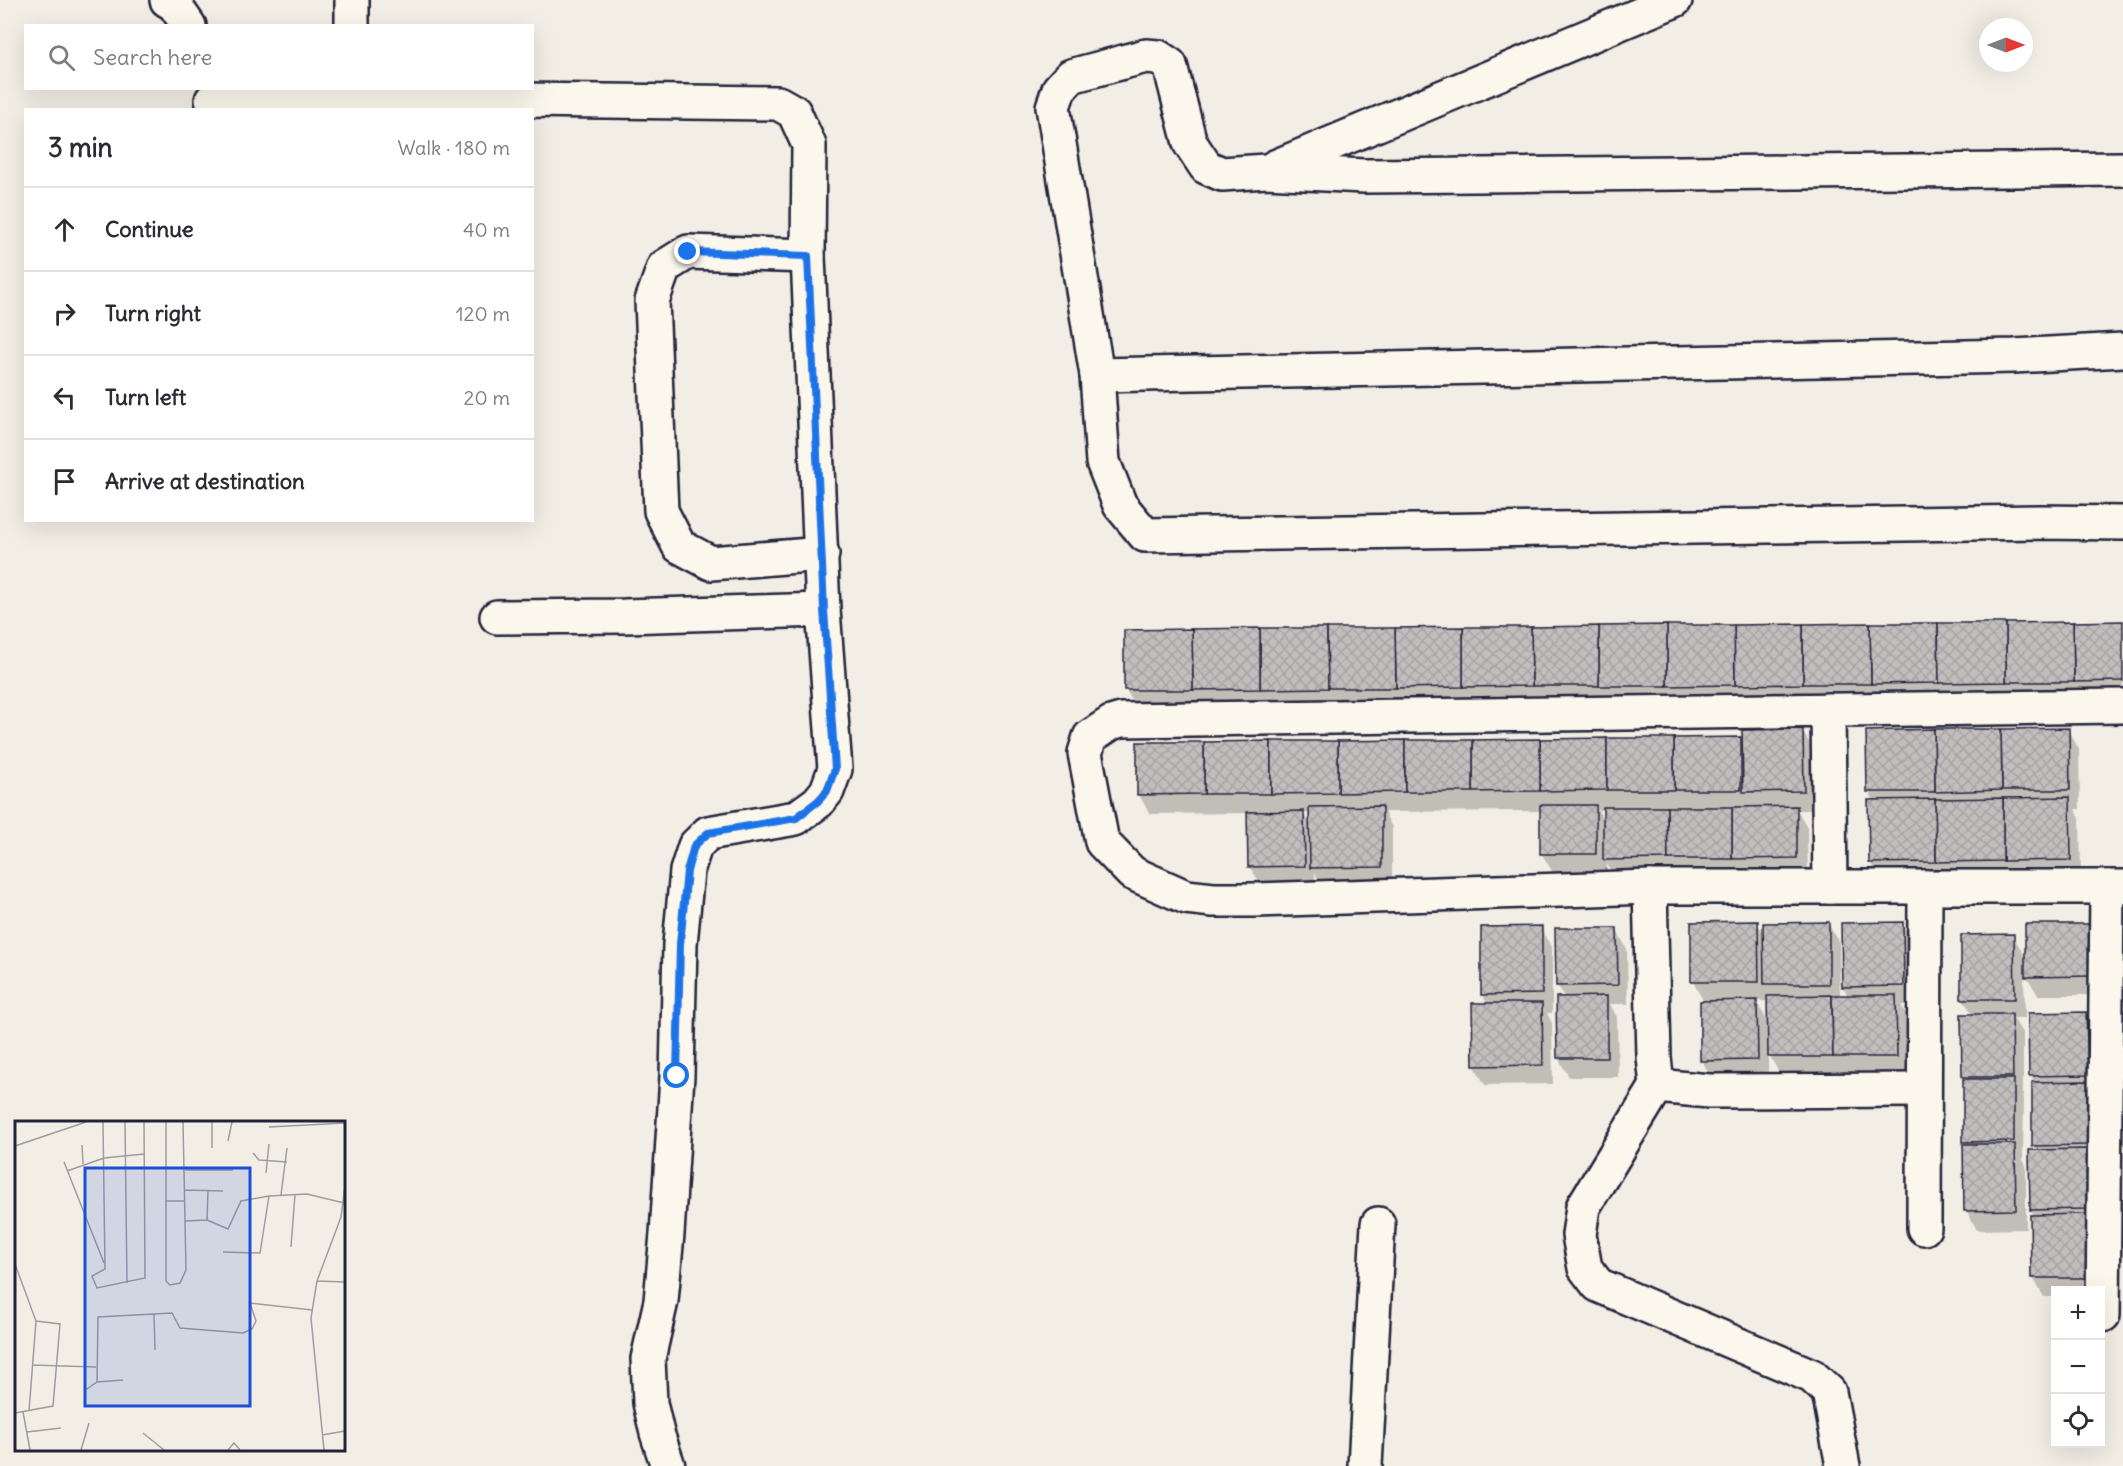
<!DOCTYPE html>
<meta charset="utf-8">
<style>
body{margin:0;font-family:Delius,sans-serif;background:#f7f7f7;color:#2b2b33}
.controls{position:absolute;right:18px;bottom:18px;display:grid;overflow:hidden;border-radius:0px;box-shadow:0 6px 24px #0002}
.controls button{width:54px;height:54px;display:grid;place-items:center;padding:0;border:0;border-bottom:2px solid #e1e1e2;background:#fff;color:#2b2b33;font:30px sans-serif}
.compass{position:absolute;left:1979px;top:18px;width:54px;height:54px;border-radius:50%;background:#fff;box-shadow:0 6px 24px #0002;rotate:90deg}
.stop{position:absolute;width:18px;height:18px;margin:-14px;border:4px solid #1a73e8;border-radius:50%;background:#fff}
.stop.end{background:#1a73e8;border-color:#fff;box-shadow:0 2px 6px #0008}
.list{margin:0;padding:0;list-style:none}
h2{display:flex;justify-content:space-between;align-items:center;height:78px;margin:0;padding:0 24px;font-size:26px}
h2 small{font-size:20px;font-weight:400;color:#7c7c81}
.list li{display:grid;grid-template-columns:39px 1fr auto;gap:18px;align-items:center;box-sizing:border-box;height:84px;padding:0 24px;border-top:2px solid #e1e1e2}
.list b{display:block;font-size:22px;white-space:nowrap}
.list em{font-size:20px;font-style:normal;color:#7c7c81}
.icon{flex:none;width:33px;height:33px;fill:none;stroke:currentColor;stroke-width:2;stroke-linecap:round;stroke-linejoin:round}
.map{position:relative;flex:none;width:2123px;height:1466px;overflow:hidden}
.search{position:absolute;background:#fff;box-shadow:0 6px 24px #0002;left:24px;top:24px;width:510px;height:66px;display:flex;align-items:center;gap:15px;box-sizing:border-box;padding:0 21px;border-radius:0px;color:#7c7c81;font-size:22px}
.panel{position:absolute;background:#fff;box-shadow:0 6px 24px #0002;left:24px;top:108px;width:510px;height:414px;border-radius:0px}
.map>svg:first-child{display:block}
</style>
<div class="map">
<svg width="2123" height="1466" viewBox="0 0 2123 1466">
<defs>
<pattern id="building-cross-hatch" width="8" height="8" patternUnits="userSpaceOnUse" patternTransform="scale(1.5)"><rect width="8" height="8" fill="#c2bebe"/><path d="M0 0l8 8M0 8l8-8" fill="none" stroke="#a6a3a4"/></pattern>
</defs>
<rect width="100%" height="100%" fill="#f2eee5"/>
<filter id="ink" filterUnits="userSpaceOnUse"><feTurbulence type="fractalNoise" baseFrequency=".0167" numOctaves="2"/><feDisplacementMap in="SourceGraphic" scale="12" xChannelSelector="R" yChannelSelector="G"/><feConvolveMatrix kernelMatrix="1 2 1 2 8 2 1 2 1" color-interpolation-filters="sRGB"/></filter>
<g filter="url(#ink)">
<!-- shadow -->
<g fill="#0003" fill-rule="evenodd">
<polygon points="2123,623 2123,700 1137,709 1126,690"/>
<polygon points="2068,730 2079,749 2080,809 2075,809 2080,818 2081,879 1882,882 1870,862 1874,801 1869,792"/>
<path d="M1802,731l12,19v60h-17l10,17 1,50 -193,2 -8,-15v9h-54l-11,-19 -1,-43 -157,1 8,15v59l-70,1 -7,-14v12h-54l-12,-19v-53l-99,1 -11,-19 601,-56 4,6zM1598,810h6v12zM1303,813h8v13z"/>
<path d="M1757,923l8,12 63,-12 11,20 1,54h9l-6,-10 59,-64 11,20 1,62h-13l6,11v59l-126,1 -13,-23v26l-55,1 -11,-19 2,-59 -11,-20zM1756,1001h13v23z"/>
<polygon points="2095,925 2106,995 2038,995 2024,972 2025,1018 2013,1018 2023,1034 2023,1096 2022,1096 2024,1100 2023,1160 2026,1165 2026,1229 1977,1230 1966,1210 1967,1146 1965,1141 1966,1081 1964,1076 1973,1016 1963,998 2013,936 2027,960"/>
<polygon points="1541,928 1552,947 1552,1013 1547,1013 1552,1023 1553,1084 1485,1085 1474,1065 1488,1005 1482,994"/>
<polygon points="1616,929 1627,949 1628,1004 1610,1004 1617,1017 1618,1077 1569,1077 1558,1058 1557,998 1565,998 1557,985"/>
<polygon points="2086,1014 2097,1033 2099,1290 2056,1290 2056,1297 2044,1297 2033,1278 2035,1216 2031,1210 2037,1151 2034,1145 2035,1083 2031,1076"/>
</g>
<!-- building -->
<g fill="url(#building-cross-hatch)" stroke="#22223b" stroke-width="1.5">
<polygon points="2123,621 2123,681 2074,682 2073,622"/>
<polygon points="2073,622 2074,682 2006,682 2006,623"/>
<polygon points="1870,623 1938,623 1939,683 1871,684"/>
<polygon points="1870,623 1871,684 1803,684 1803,624"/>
<polygon points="1938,623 2006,623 2006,682 1939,683"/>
<polygon points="1803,624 1803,684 1735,685 1734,625"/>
<polygon points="1667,625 1734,625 1735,685 1667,686"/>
<polygon points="1667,625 1667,686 1599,686 1599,626"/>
<polygon points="1599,626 1599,686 1532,686 1531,627"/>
<polygon points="1463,627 1531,627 1532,686 1463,687"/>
<polygon points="1463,627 1463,687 1396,688 1395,628"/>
<polygon points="1260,628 1327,628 1328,688 1260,689"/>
<polygon points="1260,628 1260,689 1193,690 1192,629"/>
<polygon points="1327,628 1395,628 1396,688 1328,688"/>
<polygon points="1192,629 1193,690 1124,690 1124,630"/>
<polygon points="2069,728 2070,790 2002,790 2001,729"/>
<polygon points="1803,729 1804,791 1743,792 1742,730"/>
<polygon points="1934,729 2001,729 2002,790 1935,792"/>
<polygon points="1934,729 1935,792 1867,792 1866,731"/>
<polygon points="1741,737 1741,790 1674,790 1674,738"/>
<polygon points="1607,738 1607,790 1540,791 1540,739"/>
<rect x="1607" y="738" width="67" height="52"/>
<polygon points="1540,739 1540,791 1473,792 1473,740"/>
<polygon points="1405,740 1405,792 1338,793 1338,741"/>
<rect x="1405" y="740" width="68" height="52"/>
<polygon points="1271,741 1271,794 1204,794 1204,742"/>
<polygon points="1271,741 1338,741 1338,793 1271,794"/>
<polygon points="1137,742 1204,742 1204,794 1137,795"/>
<polygon points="2070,797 2071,860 2003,861 2003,798"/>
<polygon points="2003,798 2003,861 1936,862 1935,799"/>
<polygon points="1935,799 1936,862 1869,863 1868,800"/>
<rect x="1540" y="805" width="56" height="49"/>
<polygon points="1382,806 1382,867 1310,868 1309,807"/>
<polygon points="1797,806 1797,858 1732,859 1732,807"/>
<polygon points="1603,807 1667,807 1668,859 1603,860"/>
<polygon points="1667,807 1732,807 1732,859 1668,859"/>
<polygon points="1304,811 1305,866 1248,867 1247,812"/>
<polygon points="1758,921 1759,982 1691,982 1691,922"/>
<polygon points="1829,922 1829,984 1764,984 1763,923"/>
<polygon points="1903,922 1904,986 1842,987 1841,923"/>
<polygon points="2025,924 2096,924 2096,976 2025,977"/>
<polygon points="1542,926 1542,994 1481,995 1481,927"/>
<polygon points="1555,928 1617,928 1618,985 1556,986"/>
<polygon points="2014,934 2015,999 1961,999 1961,935"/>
<polygon points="1832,995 1833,1057 1768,1057 1767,996"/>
<polygon points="1832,995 1896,995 1897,1057 1833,1057"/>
<polygon points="1607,996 1607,1058 1557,1058 1556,997"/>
<polygon points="1757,1000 1758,1060 1700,1061 1700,1001"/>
<polygon points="1472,1003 1542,1003 1543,1065 1473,1066"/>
<polygon points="2086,1012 2088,1075 2029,1076 2028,1013"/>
<polygon points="1961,1014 2012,1014 2013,1077 1962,1077"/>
<polygon points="1963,1079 2014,1079 2014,1141 1963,1142"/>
<polygon points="2088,1081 2089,1145 2032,1146 2032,1082"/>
<polygon points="1963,1144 2015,1144 2016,1210 1964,1211"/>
<polygon points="2089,1149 2090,1209 2030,1210 2029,1150"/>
<polygon points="2088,1214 2089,1278 2031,1278 2030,1215"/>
</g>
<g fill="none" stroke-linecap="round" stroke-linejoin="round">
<defs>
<g id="minor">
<polyline points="167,0 174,4 189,26"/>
<polyline points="352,0 352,26"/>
<polyline points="212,100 353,98 778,103 794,112 809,145 808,256 823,610 835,769 827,791 818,802 796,818 708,833 695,846 687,871 680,944 677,1076 667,1234 661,1301 648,1359 650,1403 657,1433 668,1466"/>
<polyline points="1275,167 1675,0"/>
<polyline points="2123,169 1364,176 1266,171 1222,174 1206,167 1190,143 1170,65 1158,57 1146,56 1071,76 1059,89 1053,107 1097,375 1103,462 1120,505 1145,535 2039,522 2123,523"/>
<polyline points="808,256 688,252 664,267 652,301 661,511 679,546 711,563 822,554"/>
<polyline points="1097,375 2014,356 2123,350"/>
<polyline points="497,617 624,616 823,610"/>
<polyline points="2123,706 1121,720 1111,723 1090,737 1085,753 1102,842 1132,873 1186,897 1213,900 1256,900 1650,887 2123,887"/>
<polyline points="1828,710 1830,887"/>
<polyline points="1650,887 1654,1057 1657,1086 1709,1091 1923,1090"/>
<polyline points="1657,1086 1583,1207 1579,1235 1585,1268 1598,1285 1812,1376 1829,1392 1843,1466"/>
<polyline points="1924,1228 1925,887"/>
<polyline points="2103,1315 2107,887"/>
<polyline points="1365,1466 1378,1224"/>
</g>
</defs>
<!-- minor casing -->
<use href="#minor" stroke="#22223b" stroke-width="38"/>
<!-- minor -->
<use href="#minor" stroke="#fbf7ec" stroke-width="33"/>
</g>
</g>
<g fill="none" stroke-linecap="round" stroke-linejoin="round" filter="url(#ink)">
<!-- route -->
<polyline stroke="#1a73e8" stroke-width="8" points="677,1076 680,944 687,871 694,846 708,833 796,818 818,801 827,791 835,769 824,610 808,256 688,252"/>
</g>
<!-- overview -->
<g transform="translate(15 1121)">
<rect width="330" height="330" fill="#f2eee5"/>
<path fill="none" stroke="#9f9ca1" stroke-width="1.5" d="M88,1l2,147 -13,7 5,12 48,-10 -1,-156M110,1l2,161M151,1v159l4,4 10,-2 6,-13 -3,-148M330,1v50M254,6l76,-4M213,20l4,-19M67,24l1,19M0,25l71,-24M197,27v-26M238,32l6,7 28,2M49,41l40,101M170,49h48M52,50l37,-13 40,-4M251,52l3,-29M170,69l38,1M266,74l6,-47M150,80h20M192,99l21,9 13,-28 28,-5 38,-2 37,9M170,100l22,-1 1,-29M276,126l4,-53M208,131l37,1 9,-57M0,143l21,57 -7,90M302,160l28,1M235,182l62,7M139,193l1,36M17,244l64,2M82,261l1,-65 74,-4 8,15 63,5 9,-4 4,-8 -6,-18M69,270l13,-9 26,-2M8,291l7,38M0,292l38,-7 7,-82 -24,-3M12,311l34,-4M128,312l21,17M307,314l23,-4M66,329l8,-27M213,329l6,-7 6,7M309,329l-13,-132 6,-37 24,-64 4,-31"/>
<path fill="#1d4ed8" fill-opacity="0.15" stroke="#1d4ed8" stroke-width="3" d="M70,47h165v238h-165z"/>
<rect width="330" height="330" fill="none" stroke="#22223b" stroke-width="3"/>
</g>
</svg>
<div class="controls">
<button>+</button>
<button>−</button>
<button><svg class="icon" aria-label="locate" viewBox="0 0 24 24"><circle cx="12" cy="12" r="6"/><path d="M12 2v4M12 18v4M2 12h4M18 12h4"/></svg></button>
</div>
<svg class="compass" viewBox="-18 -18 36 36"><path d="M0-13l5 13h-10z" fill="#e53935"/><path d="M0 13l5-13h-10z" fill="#7c7c81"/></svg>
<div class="stop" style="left:677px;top:1076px"></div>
<div class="stop end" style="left:688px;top:252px"></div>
<div class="search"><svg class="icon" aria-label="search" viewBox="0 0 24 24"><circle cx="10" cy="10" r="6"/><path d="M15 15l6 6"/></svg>Search here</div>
<section class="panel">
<h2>3 min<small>Walk · 180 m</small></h2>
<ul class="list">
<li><svg class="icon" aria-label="ahead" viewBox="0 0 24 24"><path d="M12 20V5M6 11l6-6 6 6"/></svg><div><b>Continue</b></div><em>40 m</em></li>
<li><svg class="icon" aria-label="right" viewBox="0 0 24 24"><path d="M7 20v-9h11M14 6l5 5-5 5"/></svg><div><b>Turn right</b></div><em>120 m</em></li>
<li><svg class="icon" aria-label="left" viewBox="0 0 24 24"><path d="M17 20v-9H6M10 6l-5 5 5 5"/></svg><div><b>Turn left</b></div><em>20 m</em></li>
<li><svg class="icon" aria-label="arrive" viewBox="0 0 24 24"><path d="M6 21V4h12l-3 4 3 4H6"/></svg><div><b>Arrive at destination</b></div></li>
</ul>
</section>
</div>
